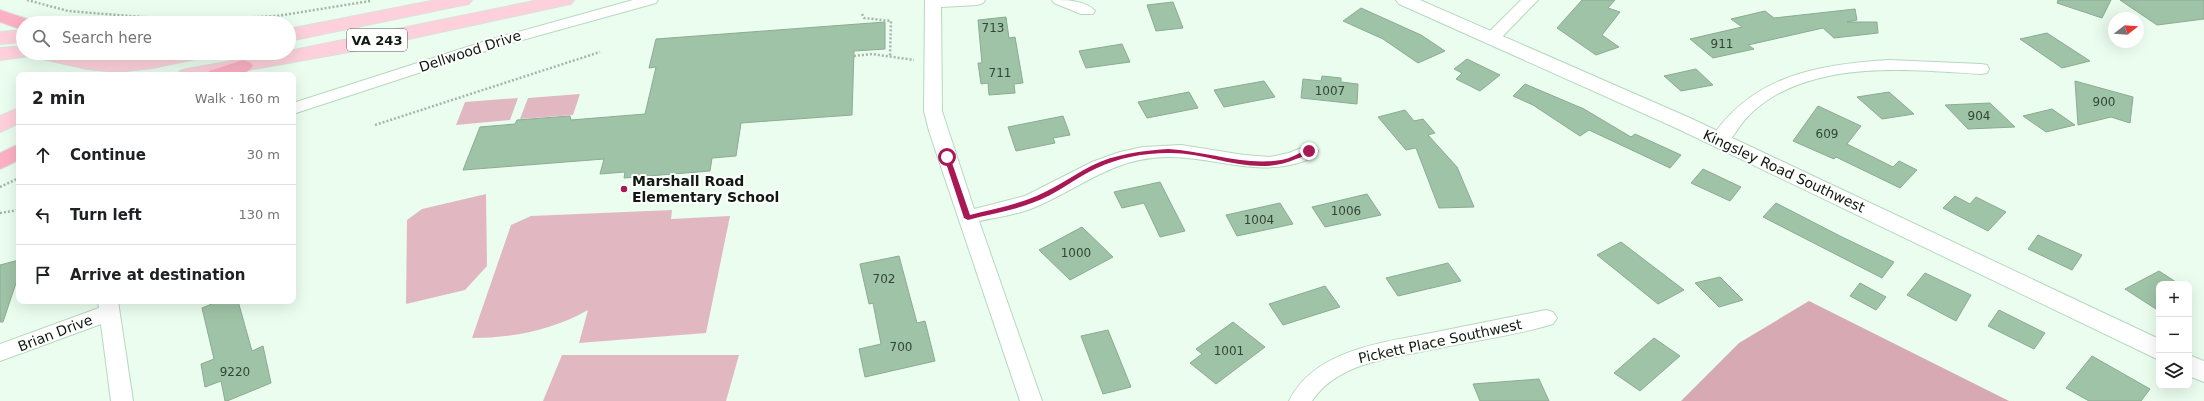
<!DOCTYPE html>
<meta charset="utf-8">
<style>
body{margin:0;font-family:"DejaVu Sans",sans-serif;background:#f2f2f2;color:#202124}
.controls{position:absolute;right:12px;bottom:12px;display:grid;overflow:hidden;border-radius:8px;box-shadow:0 4px 16px #0002}
.controls button{width:36px;height:36px;display:grid;place-items:center;padding:0;border:0;border-bottom:1px solid #e0e0e0;background:#fff;color:#202124;font:20px sans-serif}
.compass{position:absolute;left:2108px;top:12px;width:36px;height:36px;border-radius:50%;background:#fff;box-shadow:0 4px 16px #0002;rotate:73deg}
.stop{position:absolute;width:12px;height:12px;margin:-9px;border:3px solid #a81854;border-radius:50%;background:#fff}
.stop.end{background:#a81854;border-color:#fff;box-shadow:0 1px 4px #0008}
.list{margin:0;padding:0;list-style:none}
h2{display:flex;justify-content:space-between;align-items:center;height:52px;margin:0;padding:0 16px;font-size:17px}
h2 small{font-size:13px;font-weight:400;color:#757577}
.list li{display:grid;grid-template-columns:26px 1fr auto;gap:12px;align-items:center;box-sizing:border-box;height:60px;padding:0 16px;border-top:1px solid #e0e0e0}
.list b{display:block;font-size:15px;white-space:nowrap}
.list em{font-size:13px;font-style:normal;color:#757577}
.icon{flex:none;width:22px;height:22px;fill:none;stroke:currentColor;stroke-width:2;stroke-linecap:round;stroke-linejoin:round}
.map{position:relative;flex:none;width:2204px;height:401px;overflow:hidden}
.search{position:absolute;background:#fff;box-shadow:0 4px 16px #0002;left:16px;top:16px;width:280px;height:44px;display:flex;align-items:center;gap:10px;box-sizing:border-box;padding:0 14px;border-radius:22px;color:#757577;font-size:15px}
.panel{position:absolute;background:#fff;box-shadow:0 4px 16px #0002;left:16px;top:72px;width:280px;height:232px;border-radius:8px}
.map>svg:first-child{display:block}
</style>
<div class="map">
<svg width="2204" height="401" viewBox="0 0 2204 401">
<rect width="100%" height="100%" fill="#eafdee"/>
<!-- green -->
<g fill="#e1b8c1">
<polygon points="580,94 573,115 520,119 528,98"/>
<polygon points="518,98 510,120 456,125 465,102"/>
<polygon points="486,194 487,266 465,290 406,304 407,220 422,209"/>
<path d="M672,210l-1,9 59,-3 -24,117 -127,10 9,-33c-35,20 -76,28 -116,28l39,-113 20,-9z"/>
<polygon points="562,355 739,355 726,401 543,401"/>
</g>
<!-- forest -->
<polygon fill="#d6a9b3" points="1809,301 2009,401 1681,401 1739,343"/>
<!-- building -->
<g fill="#9fc3a7" stroke="#8cab93">
<polygon points="1582,0 1615,0 1608,8 1620,12 1602,35 1619,47 1596,55 1557,28"/>
<polygon points="2058,0 2111,0 2102,18 2057,3"/>
<polygon points="2120,0 2204,0 2204,19 2157,25"/>
<polygon points="1173,2 1183,28 1156,31 1147,5"/>
<polygon points="1361,8 1421,35 1445,51 1418,63 1383,39 1343,21"/>
<polygon points="1855,9 1857,20 1847,22 1877,22 1878,33 1834,38 1823,28 1748,45 1754,49 1713,58 1690,39 1742,27 1731,19 1765,11 1774,18"/>
<polygon points="1006,17 1009,38 1015,37 1023,83 1014,84 1015,93 989,95 988,83 981,84 978,63 982,63 978,20"/>
<polygon points="885,22 885,49 854,51 852,115 741,123 736,156 712,158 710,171 624,178 625,172 600,174 604,159 463,170 480,127 515,124 517,120 570,116 571,120 645,114 656,67 649,68 656,39"/>
<polygon points="2047,33 2090,61 2062,68 2020,39"/>
<polygon points="1122,44 1130,62 1086,68 1079,51"/>
<polygon points="1467,59 1500,75 1480,91 1456,79 1462,73 1454,69"/>
<polygon points="1696,69 1713,85 1681,91 1664,76"/>
<polygon points="1322,76 1341,78 1341,82 1358,84 1357,104 1301,98 1303,79 1321,81"/>
<polygon points="1264,81 1275,97 1224,107 1214,90"/>
<polygon points="2075,81 2133,97 2130,123 2111,117 2078,125"/>
<polygon points="1525,84 1584,109 1631,137 1635,134 1681,155 1670,168 1589,130 1580,136 1533,105 1513,96"/>
<polygon points="1189,92 1198,108 1147,118 1138,102"/>
<polygon points="1889,92 1914,114 1882,119 1857,97"/>
<polygon points="1990,103 2015,127 1968,129 1945,105"/>
<polygon points="1818,106 1861,126 1847,144 1893,167 1899,161 1917,170 1900,188 1836,157 1834,159 1793,141"/>
<polygon points="2052,109 2075,125 2046,132 2023,116"/>
<polygon points="1405,110 1414,121 1423,119 1435,133 1428,135 1457,167 1474,207 1439,208 1416,148 1406,150 1378,117"/>
<polygon points="1063,116 1070,135 1053,138 1055,143 1016,151 1008,127"/>
<polygon points="1703,169 1741,187 1730,201 1691,183"/>
<polygon points="1160,182 1185,231 1160,237 1144,203 1122,208 1114,192"/>
<polygon points="1367,194 1381,215 1325,227 1312,207"/>
<polygon points="1955,196 1970,204 1976,197 2006,212 1988,231 1943,208"/>
<polygon points="1280,203 1293,224 1237,236 1226,215"/>
<polygon points="1776,203 1840,236 1894,262 1882,278 1763,217"/>
<polygon points="1082,227 1113,257 1070,280 1039,250"/>
<polygon points="2038,235 2082,255 2072,270 2028,249"/>
<polygon points="1621,242 1684,290 1658,304 1597,255"/>
<polygon points="899,256 917,323 925,321 935,361 865,377 859,349 881,344 873,303 869,304 860,264"/>
<polygon points="19,260 19,274 3,322 0,322 0,265"/>
<polygon points="1448,263 1461,281 1398,296 1386,278"/>
<polygon points="2159,271 2179,284 2159,284 2159,311 2125,289"/>
<polygon points="1925,273 1971,295 1956,321 1907,295"/>
<polygon points="1720,277 1743,300 1719,307 1695,283"/>
<polygon points="1860,283 1886,297 1876,310 1850,296"/>
<polygon points="1325,286 1340,307 1283,325 1269,304"/>
<polygon points="219,301 238,301 252,351 263,346 271,383 227,401 225,401 221,381 205,387 201,364 214,359 202,308"/>
<polygon points="1999,310 2045,333 2034,349 1988,326"/>
<polygon points="1233,322 1265,347 1216,384 1190,363 1202,354 1196,349"/>
<polygon points="1108,330 1131,387 1103,394 1081,336"/>
<polygon points="1654,338 1680,356 1640,391 1614,373"/>
<polygon points="2092,356 2150,389 2141,401 2089,401 2066,388"/>
<polygon points="1539,379 1549,401 1480,401 1473,384"/>
</g>
<g fill="none" stroke-linecap="round" stroke-linejoin="round">
<defs>
<g id="street">
<polygon points="633,0 658,0 656,3 501,46 293,114 293,103 489,40"/>
<path d="M925,0h60l-2,3 -6,2 -36,2 1,104 32,98 51,-13 67,-34 28,-10 23,-5 38,-2 63,10 26,2 19,-4 20,-8 6,2 3,4c-4,7 -13,10 -20,12 -45,13 -87,-7 -132,-6 -51,1 -82,28 -126,48 -19,9 -41,12 -61,16l63,180h-22l-91,-270 -5,-20z"/>
<path d="M1052,0c13,0 34,0 43,11l-2,3h-12l-27,-11z"/>
<polygon points="1521,0 1538,0 1498,41 1486,41 1484,38 1486,35"/>
<path d="M1889,60l92,4 6,1 2,4 -2,4 -6,1c-67,-4 -146,-13 -207,22 -10,6 -22,15 -30,25 -6,6 -12,20 -20,23 -4,2 -7,1 -11,0l-3,-4c41,-64 108,-76 179,-80z"/>
<polygon points="98,301 118,301 133,401 111,401 101,324 0,361 0,344 99,308"/>
<path d="M1546,310l7,2 4,6 -4,6c-39,12 -82,17 -123,26 -40,8 -93,13 -118,51h-23c27,-54 100,-59 152,-70 35,-7 70,-14 105,-21z"/>
</g>
<g id="secondary">
<polygon points="1396,0 1420,0 1690,118 2159,339 2159,360 1676,128 1399,4"/>
<polygon points="2189,355 2204,361 2204,382 2189,376"/>
</g>
<g id="primary">
<polygon points="436,0 472,0 469,4 463,5 289,41 289,29"/>
<polygon points="539,0 574,0 571,4 565,5 349,52 220,75 177,75 180,71 187,69 278,53 289,53 289,51"/>
<polygon points="23,30 23,42 0,44 0,32"/>
<polygon points="23,46 23,53 66,53 97,59 117,60 171,53 208,53 205,57 152,68 117,72 88,69 29,56 0,60 0,48"/>
<polygon points="19,108 19,123 0,132 0,116"/>
</g>
<g id="highway">
<polygon points="0,10 30,20 32,23 23,23 23,30 0,22"/>
<path d="M243,60l7,2 3,4c-9,13 -33,9 -47,9l3,-4z"/>
<polygon points="19,144 19,160 0,169 0,153"/>
</g>
</defs>
<!-- street casing -->
<use href="#street" stroke="#b7d8bf" stroke-width="2"/>
<!-- secondary casing -->
<use href="#secondary" stroke="#b7d8bf" stroke-width="2"/>
<!-- primary casing -->
<use href="#primary" stroke="#dddfde" stroke-width="2"/>
<!-- highway casing -->
<use href="#highway" stroke="#dddfde" stroke-width="2"/>
<!-- path -->
<g stroke="#a5b6a9" stroke-width="2.5" stroke-dasharray="2 2" stroke-linecap="butt">
<polyline points="27,0 68,11 142,17 216,19 277,16 370,1"/>
<polyline points="862,14 864,18 891,21 890,57"/>
<polyline points="233,23 235,19"/>
<polyline points="854,56 872,54 914,60"/>
<polyline points="375,125 600,52"/>
<polyline points="0,187 19,178"/>
<polyline points="0,213 19,210"/>
</g>
<!-- street -->
<use href="#street" fill="#fff" fill-rule="evenodd"/>
<!-- secondary -->
<use href="#secondary" fill="#fff" fill-rule="evenodd"/>
<!-- primary -->
<use href="#primary" fill="#fdd0db" fill-rule="evenodd"/>
<!-- highway -->
<use href="#highway" fill="#fbb1c3" fill-rule="evenodd"/>
</g>
<!-- route -->
<path fill="#a81854" d="M1168,149c38,2 75,17 113,11 10,-1 19,-8 28,-11l3,2c-4,4 -10,6 -16,8 -42,19 -85,-7 -128,-6 -24,0 -50,5 -71,15 -22,10 -41,27 -65,35 -20,8 -43,11 -64,17l-4,-2 -20,-61 3,-2 3,2 20,58c19,-5 40,-9 59,-16 22,-8 41,-22 62,-33 23,-12 51,-15 77,-17z"/>
<!-- markers -->
<circle fill="#a81854" stroke="#fff" stroke-width="1.5" cx="624" cy="189" r="4"/>
<g text-anchor="middle" stroke-width="4" stroke-linejoin="round" paint-order="stroke">
<!-- number labels -->
<g font-size="12" fill="#334537">
<text x="993" y="32">713</text>
<text x="1722" y="48">911</text>
<text x="1000" y="77">711</text>
<text x="1330" y="95">1007</text>
<text x="2104" y="106">900</text>
<text x="1979" y="120">904</text>
<text x="1827" y="138">609</text>
<text x="1346" y="215">1006</text>
<text x="1259" y="224">1004</text>
<text x="1076" y="257">1000</text>
<text x="884" y="283">702</text>
<text x="901" y="351">700</text>
<text x="1229" y="355">1001</text>
<text x="235" y="376">9220</text>
</g>
<!-- shield labels -->
<rect fill="#fff" stroke="#575f59" stroke-width="1" x="347" y="29" width="60" height="22" rx="3"/>
<g font-size="13" font-weight="bold" fill="#0f1b12">
<text x="377" y="45">VA 243</text>
</g>
<!-- street labels -->
<g font-size="14" fill="#0f1b12" stroke="#fff">
<text transform="translate(470 51) rotate(-18)" y="5">Dellwood Drive</text>
<text transform="translate(1784 171) rotate(25)" y="5">Kingsley Road Southwest</text>
<text transform="translate(55 333) rotate(-21)" y="5">Brian Drive</text>
<text transform="translate(1440 341) rotate(-12)" y="5">Pickett Place Southwest</text>
</g>
<!-- poi labels -->
<g font-size="14" font-weight="bold" fill="#0f1b12" stroke="#fff" text-anchor="start">
<text x="632" y="186">Marshall Road<tspan x="632" dy="16">Elementary School</tspan></text>
</g>
</g>
</svg>
<div class="controls">
<button>+</button>
<button>−</button>
<button><svg class="icon" aria-label="layers" viewBox="0 0 24 24"><path d="M12 4l9 5-9 5-9-5zM3 14l9 5 9-5"/></svg></button>
</div>
<svg class="compass" viewBox="-18 -18 36 36"><path d="M0-13l5 13h-10z" fill="#e53935"/><path d="M0 13l5-13h-10z" fill="#757577"/></svg>
<div class="stop" style="left:947px;top:157px"></div>
<div class="stop end" style="left:1309px;top:151px"></div>
<div class="search"><svg class="icon" aria-label="search" viewBox="0 0 24 24"><circle cx="10" cy="10" r="6"/><path d="M15 15l6 6"/></svg>Search here</div>
<section class="panel">
<h2>2 min<small>Walk · 160 m</small></h2>
<ul class="list">
<li><svg class="icon" aria-label="ahead" viewBox="0 0 24 24"><path d="M12 20V5M6 11l6-6 6 6"/></svg><div><b>Continue</b></div><em>30 m</em></li>
<li><svg class="icon" aria-label="left" viewBox="0 0 24 24"><path d="M17 20v-9H6M10 6l-5 5 5 5"/></svg><div><b>Turn left</b></div><em>130 m</em></li>
<li><svg class="icon" aria-label="arrive" viewBox="0 0 24 24"><path d="M6 21V4h12l-3 4 3 4H6"/></svg><div><b>Arrive at destination</b></div></li>
</ul>
</section>
</div>
